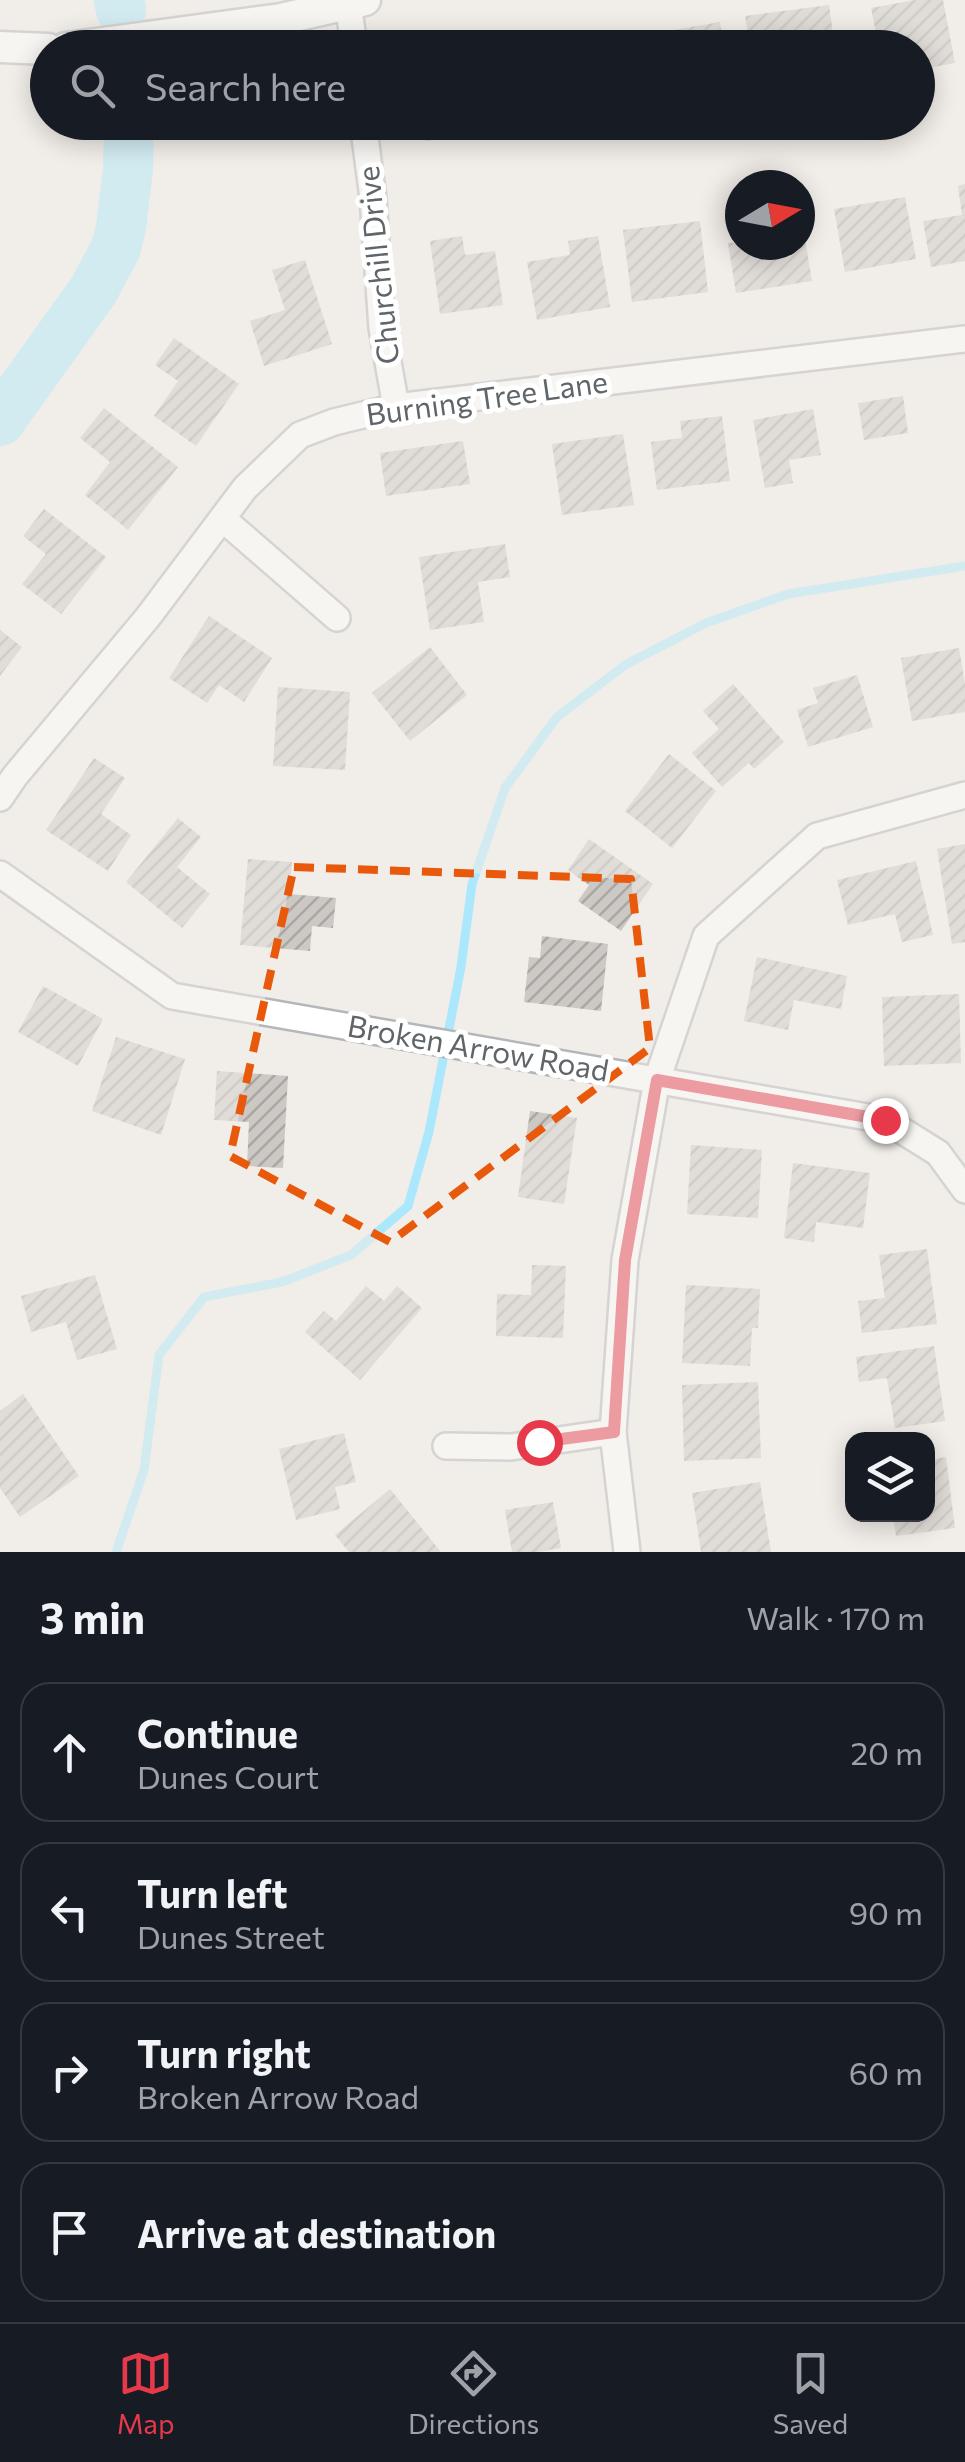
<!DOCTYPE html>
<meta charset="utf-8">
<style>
body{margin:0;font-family:Commissioner,sans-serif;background:#242831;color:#f1f3f6}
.controls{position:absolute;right:30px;bottom:30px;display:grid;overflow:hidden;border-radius:20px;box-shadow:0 5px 25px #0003}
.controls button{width:90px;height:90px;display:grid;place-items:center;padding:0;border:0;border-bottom:2px solid #363941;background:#171b24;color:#f1f3f6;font:50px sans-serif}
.compass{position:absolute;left:725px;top:170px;width:90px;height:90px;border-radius:50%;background:#171b24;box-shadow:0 5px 25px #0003;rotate:80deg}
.stop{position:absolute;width:30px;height:30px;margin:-22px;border:8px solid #e6394a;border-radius:50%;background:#fff}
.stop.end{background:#e6394a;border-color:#fff;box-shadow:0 2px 10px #0008}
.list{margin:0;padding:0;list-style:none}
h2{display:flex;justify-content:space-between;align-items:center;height:130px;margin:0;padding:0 40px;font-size:42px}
h2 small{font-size:32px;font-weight:400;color:#9ea1a6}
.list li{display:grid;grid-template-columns:65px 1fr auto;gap:30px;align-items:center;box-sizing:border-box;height:140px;margin:0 20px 20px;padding:0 20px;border:2px solid #363941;border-radius:30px}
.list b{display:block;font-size:38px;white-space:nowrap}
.list p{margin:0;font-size:32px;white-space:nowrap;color:#9ea1a6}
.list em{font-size:32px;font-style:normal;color:#9ea1a6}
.icon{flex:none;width:55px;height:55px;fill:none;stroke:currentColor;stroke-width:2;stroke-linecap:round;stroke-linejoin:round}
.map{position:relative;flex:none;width:965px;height:1552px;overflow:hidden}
.search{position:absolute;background:#171b24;box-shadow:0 5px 25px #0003;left:30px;right:30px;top:30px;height:110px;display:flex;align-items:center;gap:25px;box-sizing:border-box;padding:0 35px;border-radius:55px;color:#9ea1a6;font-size:38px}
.sheet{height:770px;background:#171b24}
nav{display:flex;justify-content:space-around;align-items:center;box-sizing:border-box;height:140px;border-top:2px solid #363941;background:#171b24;font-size:28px;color:#9ea1a6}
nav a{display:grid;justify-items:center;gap:5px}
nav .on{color:#e6394a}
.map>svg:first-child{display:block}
</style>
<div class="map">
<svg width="965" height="1552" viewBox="0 0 965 1552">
<defs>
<pattern id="building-hatch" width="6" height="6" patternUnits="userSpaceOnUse" patternTransform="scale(2.5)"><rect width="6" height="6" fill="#ccc8c4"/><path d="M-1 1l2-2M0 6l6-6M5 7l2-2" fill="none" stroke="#a9a6a3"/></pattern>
</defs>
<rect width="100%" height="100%" fill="#f1ede8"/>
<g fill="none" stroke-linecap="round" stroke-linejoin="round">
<!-- stream -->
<polyline stroke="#ace8fd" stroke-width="9" points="116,1552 144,1470 159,1355 204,1297 282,1282 351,1255 408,1206 429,1132 461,967 472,884 505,788 557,717 625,665 706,623 788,594 965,566"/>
<!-- river -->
<g stroke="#ace8fd" stroke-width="50">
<polyline points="119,0 121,10"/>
<polyline points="0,421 93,291 116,248 121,227 128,169 129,122"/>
</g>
</g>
<!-- building -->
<g fill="url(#building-hatch)">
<polygon points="915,0 943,0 955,63 918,70 918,48 879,48 871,8"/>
<polygon points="829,5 835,48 750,48 745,16"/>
<polygon points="720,22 724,48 647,48 645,35"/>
<polygon points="608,37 610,48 563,48 563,46"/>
<polygon points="218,122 306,122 304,138 217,128"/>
<polygon points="423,122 458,122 460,137 425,141"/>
<polygon points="965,184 965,261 931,267 923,221 962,215 958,186"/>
<polygon points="905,197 916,259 845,272 834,209"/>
<polygon points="700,221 708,292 632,302 623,230"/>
<polygon points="800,221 802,221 812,281 736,293 728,243 740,242 740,245 800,245"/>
<polygon points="462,236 465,255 495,251 503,305 440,314 430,241"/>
<polygon points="598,236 610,307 537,320 527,262 570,255 568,241"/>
<polygon points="305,260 332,344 264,366 250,321 285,310 272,270"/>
<polygon points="174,338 239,384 196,446 154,416 178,381 155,365"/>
<polygon points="903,396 908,433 864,440 858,403"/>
<polygon points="104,408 178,467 128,530 85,495 110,462 80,438"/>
<polygon points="813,409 821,455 789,460 793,483 765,488 753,420"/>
<polygon points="722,416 730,481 657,490 651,442 682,438 680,421"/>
<polygon points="623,434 634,505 562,515 552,444"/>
<polygon points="463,441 470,484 386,496 380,453"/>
<polygon points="44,509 106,557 61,614 22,584 46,554 23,536"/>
<polygon points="505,544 510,577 478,582 484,622 430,630 419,557"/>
<polygon points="209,616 272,658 244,702 219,685 207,703 169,678"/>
<polygon points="0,630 22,647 0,676"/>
<polygon points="430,647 467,695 410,741 372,693"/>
<polygon points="959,648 965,684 965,712 912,721 901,658"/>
<polygon points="857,675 873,727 808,747 797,710 818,703 813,688"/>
<polygon points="733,684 784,742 754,769 749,763 722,787 692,753 719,729 703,711"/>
<polygon points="278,687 350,692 345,770 273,766"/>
<polygon points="669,754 716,791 672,848 625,811"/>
<polygon points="94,758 125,778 101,814 131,835 108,871 46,830"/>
<polygon points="178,818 201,837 177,867 210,894 182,928 126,882"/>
<polygon points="589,839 653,884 621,931 578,901 589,885 568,870"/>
<polygon points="965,844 965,942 952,944 937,849"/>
<polygon points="248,859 292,862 289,894 336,898 333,928 312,926 310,951 240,945"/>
<polygon points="916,861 933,935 902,942 895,914 848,925 837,880"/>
<polygon points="542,936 608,944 601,1011 524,1002 529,957 540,958"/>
<polygon points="757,957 847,976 841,1009 794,1000 788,1030 744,1021"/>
<polygon points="43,986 103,1019 78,1066 18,1032"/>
<polygon points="959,994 961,1063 884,1066 882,997"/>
<polygon points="116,1037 185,1059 161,1135 92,1111"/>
<polygon points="217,1071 288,1076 283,1168 247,1166 249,1122 214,1120"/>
<polygon points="530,1111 577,1118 564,1204 518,1197"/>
<polygon points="691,1145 762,1150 758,1218 687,1214"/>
<polygon points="793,1163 870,1173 863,1228 816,1222 814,1242 784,1238"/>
<polygon points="927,1249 937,1324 862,1333 858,1301 885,1298 879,1255"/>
<polygon points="532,1265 566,1266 563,1338 496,1336 497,1294 531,1295"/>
<polygon points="95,1275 117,1349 77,1360 66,1322 31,1332 21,1296"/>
<polygon points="686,1285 760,1289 758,1328 752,1328 750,1366 682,1363"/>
<polygon points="366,1286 384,1301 397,1286 422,1308 360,1380 305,1332 324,1311 336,1321"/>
<polygon points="934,1346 945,1421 895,1428 887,1378 859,1382 856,1357"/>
<polygon points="758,1382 761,1458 684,1461 682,1385"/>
<polygon points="23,1394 79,1476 20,1517 0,1488 0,1411"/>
<polygon points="344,1433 356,1482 335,1487 340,1509 296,1520 279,1449"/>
<polygon points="946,1457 955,1528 896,1536 893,1514 928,1514 928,1460"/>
<polygon points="760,1482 771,1552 701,1552 692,1493"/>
<polygon points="390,1489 441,1552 349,1552 335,1535"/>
<polygon points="553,1502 561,1548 538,1552 512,1552 505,1510"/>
</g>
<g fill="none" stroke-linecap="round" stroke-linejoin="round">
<defs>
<g id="minor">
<polyline points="348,0 354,48"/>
<polyline points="363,122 373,198 382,328 396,407"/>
<polyline points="223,519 337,618"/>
<polyline points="0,798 15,776 148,617 245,488 300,435 334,422 396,407 965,339"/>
<polyline points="0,874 172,996 885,1120 938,1153 965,1190"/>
<polyline points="446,1446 511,1447 613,1432"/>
<polyline points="627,1552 613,1432 625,1260 657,1080 706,936 817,836 965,795"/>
</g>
<g id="tertiary">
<polyline points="0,47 48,49"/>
<polyline points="66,48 281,19 365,0"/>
</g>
</defs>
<!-- minor casing -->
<use href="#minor" stroke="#b3b7ba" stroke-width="30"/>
<!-- tertiary casing -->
<use href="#tertiary" stroke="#b3b7ba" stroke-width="35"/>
<!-- minor -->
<use href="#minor" stroke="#fff" stroke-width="25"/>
<!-- tertiary -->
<use href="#tertiary" stroke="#fff" stroke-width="30"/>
</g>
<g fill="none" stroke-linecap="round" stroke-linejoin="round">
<!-- route -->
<polyline stroke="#e6394a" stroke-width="12" points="539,1442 614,1432 625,1260 657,1080 885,1120"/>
</g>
<!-- marked area -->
<path d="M0 0H965V1552H0ZM294,867l337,12 19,169 -260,194 -160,-86z" fill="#f1ede8" fill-opacity=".55" fill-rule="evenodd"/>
<path fill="none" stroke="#e8590c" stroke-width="8" stroke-dasharray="20 12" stroke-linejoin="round" d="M294,867l337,12 19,169 -260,194 -160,-86z"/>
<g text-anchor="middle" stroke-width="10" stroke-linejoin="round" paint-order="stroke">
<!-- street labels -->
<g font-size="30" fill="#5f6568" stroke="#fff">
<text transform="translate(379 265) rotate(-96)" y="10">Churchill Drive</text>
<text transform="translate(487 399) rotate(-8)" y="10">Burning Tree Lane</text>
<text transform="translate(478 1049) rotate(10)" y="10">Broken Arrow Road</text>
</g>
</g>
</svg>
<div class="controls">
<button><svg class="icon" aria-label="layers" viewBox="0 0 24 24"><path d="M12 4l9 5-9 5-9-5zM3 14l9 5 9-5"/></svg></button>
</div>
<svg class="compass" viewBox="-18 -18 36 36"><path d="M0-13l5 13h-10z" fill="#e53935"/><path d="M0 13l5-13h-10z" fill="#9ea1a6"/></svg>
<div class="stop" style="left:539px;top:1442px"></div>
<div class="stop end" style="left:885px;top:1120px"></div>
<div class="search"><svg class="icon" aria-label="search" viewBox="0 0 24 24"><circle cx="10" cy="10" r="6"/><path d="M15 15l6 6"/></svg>Search here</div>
</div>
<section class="sheet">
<h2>3 min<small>Walk · 170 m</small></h2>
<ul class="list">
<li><svg class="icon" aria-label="ahead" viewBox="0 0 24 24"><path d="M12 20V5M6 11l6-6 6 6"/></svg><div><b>Continue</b><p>Dunes Court</p></div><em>20 m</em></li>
<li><svg class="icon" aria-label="left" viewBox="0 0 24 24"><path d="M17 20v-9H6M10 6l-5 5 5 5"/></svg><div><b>Turn left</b><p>Dunes Street</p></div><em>90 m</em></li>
<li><svg class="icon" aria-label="right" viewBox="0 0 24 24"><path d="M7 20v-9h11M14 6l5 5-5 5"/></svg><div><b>Turn right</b><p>Broken Arrow Road</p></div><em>60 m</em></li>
<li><svg class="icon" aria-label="arrive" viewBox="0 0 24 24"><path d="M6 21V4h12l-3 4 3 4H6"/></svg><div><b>Arrive at destination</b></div></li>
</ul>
</section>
<nav>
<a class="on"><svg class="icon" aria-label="map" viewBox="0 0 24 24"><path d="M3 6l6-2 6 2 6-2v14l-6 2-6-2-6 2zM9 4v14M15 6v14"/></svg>Map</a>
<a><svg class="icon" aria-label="directions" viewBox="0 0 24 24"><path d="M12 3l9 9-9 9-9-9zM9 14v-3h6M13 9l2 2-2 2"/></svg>Directions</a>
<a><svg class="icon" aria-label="saved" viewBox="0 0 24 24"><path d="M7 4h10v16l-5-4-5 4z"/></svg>Saved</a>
</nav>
